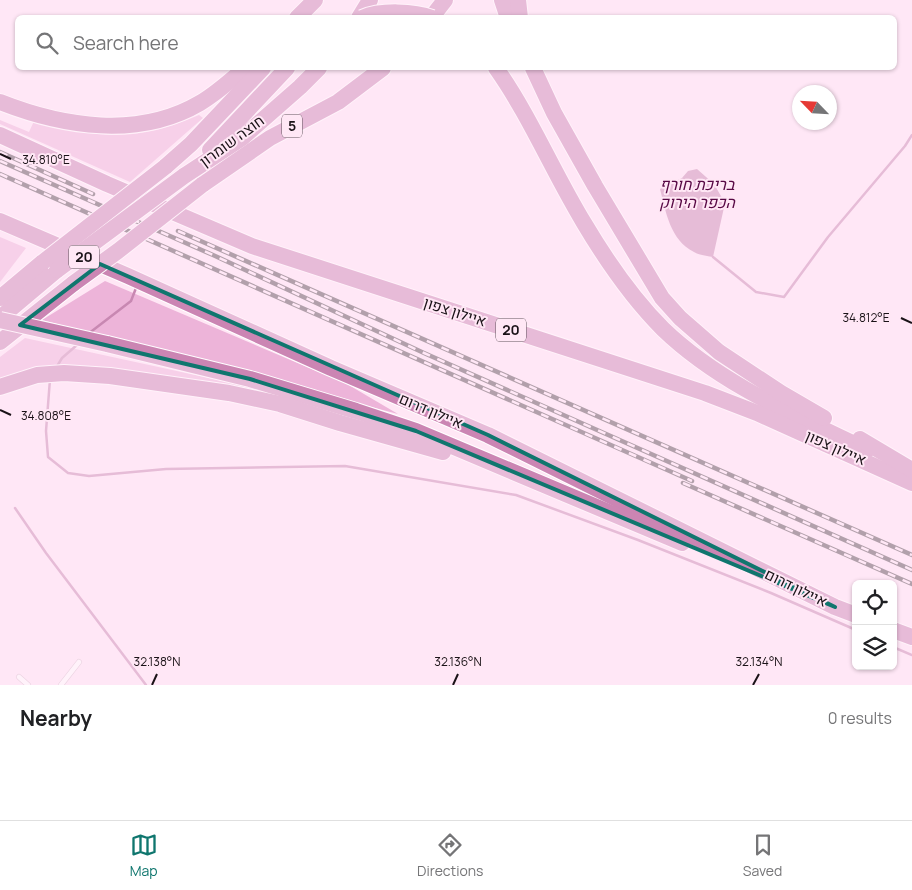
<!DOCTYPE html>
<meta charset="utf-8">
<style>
body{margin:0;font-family:Manrope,Heebo,sans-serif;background:#f2f2f2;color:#202124}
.controls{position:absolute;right:15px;bottom:15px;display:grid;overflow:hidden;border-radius:8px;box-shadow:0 1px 4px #0004}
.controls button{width:45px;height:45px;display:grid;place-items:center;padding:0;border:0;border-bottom:1px solid #e0e0e0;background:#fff;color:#202124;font:25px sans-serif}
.compass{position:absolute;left:792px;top:85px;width:45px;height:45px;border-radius:50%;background:#fff;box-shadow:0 1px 4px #0004;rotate:295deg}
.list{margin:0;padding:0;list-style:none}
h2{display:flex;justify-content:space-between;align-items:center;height:65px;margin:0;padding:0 20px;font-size:21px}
h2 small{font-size:16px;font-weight:400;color:#757577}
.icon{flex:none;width:28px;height:28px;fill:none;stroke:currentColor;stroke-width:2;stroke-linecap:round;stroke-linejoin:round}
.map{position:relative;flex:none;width:912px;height:685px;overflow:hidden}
.search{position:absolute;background:#fff;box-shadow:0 1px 4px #0004;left:15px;right:15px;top:15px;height:55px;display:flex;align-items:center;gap:12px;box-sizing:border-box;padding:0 18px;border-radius:8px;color:#757577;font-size:19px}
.sheet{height:135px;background:#fff}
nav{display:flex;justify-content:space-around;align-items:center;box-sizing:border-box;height:70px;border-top:1px solid #e0e0e0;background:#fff;font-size:14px;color:#757577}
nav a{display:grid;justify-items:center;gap:2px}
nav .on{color:#0f766e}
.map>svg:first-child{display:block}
</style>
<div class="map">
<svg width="912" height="685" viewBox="0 0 912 685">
<rect width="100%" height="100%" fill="#ffe7f5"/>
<!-- green -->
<g fill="#edb4d9">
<path d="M199,115l4,3 -73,64 -130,-58v-4l29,12 6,-13c62,21 103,23 164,-4z"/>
<polygon points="0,237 26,248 0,282"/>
<polygon points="105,281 347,384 398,414 42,320"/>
<polygon points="25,338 282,394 111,372 0,380 0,357"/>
</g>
<!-- water -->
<path fill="#c888b2" d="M697,169l17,15 11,19 -12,54c-6,-1 -14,-2 -19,-5 -24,-12 -28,-40 -34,-63l22,-11 6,-7z"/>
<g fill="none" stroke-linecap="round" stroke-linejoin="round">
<!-- stream -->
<g stroke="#c888b2" stroke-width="2.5">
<polyline points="713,257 756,292 784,297 828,237 905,146 912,135"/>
<polyline points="88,334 131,301 136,288 135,287"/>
<polyline points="56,368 62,358 77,345"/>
<polyline points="50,379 46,431 48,457 68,473 89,476 166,469 345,466 516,495 638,540 771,593 856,630"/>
<polyline points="15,508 46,553 146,685"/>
<polyline points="893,647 912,655"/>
</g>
<defs>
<g id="service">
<polyline points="19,677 28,685"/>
<polyline points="61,685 79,662"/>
</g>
<g id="motorway">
<polyline points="502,0 508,18"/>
<polyline points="518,0 520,18"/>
<polyline points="297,18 315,0"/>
<polyline points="359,18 370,0"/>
<polyline points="431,18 445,0"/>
<path d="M496,68c34,48 57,104 88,155 22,37 48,75 79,106 57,55 134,87 204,121"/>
<polyline points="533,68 554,113 595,186 662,298 680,318 719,352 781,393 824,418"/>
<path d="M0,102c63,25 139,37 200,1 17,-10 31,-23 45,-35"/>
<polyline points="0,135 107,184 252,246 705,393 757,413 912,483"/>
<polyline points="210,150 287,68"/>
<polyline points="165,167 191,144 263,68"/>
<polyline points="184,176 242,138 300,87 319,68"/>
<polyline points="202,185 270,138 338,102 383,68"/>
<polyline points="0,221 128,276 331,368 488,435 835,607 856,615"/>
<polyline points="0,298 43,262"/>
<polyline points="0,318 57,270"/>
<polyline points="0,342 74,283"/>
<polyline points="107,344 250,379 356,411 416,431 682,543"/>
<polyline points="0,387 37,375 64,373 110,376 229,393 280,404 340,423 443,452"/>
<polyline points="860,439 912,470"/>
<polyline points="893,630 912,637"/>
</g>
</defs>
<!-- service casing -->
<use href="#service" stroke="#d6bfcd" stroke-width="6"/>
<!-- motorway casing -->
<use href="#motorway" stroke="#fff" stroke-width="18"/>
<!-- service -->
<use href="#service" stroke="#fff" stroke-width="4.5"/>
<!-- motorway -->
<use href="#motorway" stroke="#cb85b3" stroke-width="16"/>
<defs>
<g id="rail">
<polyline points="0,152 93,194"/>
<polyline points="0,161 213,255 424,353 912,570"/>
<polyline points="0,174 692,481"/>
<polyline points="178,231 912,555"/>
<polyline points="683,483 912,584"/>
</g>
</defs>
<!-- rail casing -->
<use href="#rail" stroke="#564a51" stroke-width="4.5"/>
<!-- rail -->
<use href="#rail" stroke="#ffe7f5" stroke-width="2.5" stroke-dasharray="8" stroke-linecap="butt"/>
<defs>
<g id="motorway-bridge">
<path d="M362,18c18,-8 52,-7 70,0"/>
<polyline points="43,262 165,167"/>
<polyline points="57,270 184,176"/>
<polyline points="74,283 118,251 202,185"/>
<polyline points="0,320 107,344"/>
</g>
</defs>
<!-- motorway-bridge casing -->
<use href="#motorway-bridge" stroke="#fff" stroke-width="18" stroke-linecap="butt"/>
<!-- motorway-bridge -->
<use href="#motorway-bridge" stroke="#cb85b3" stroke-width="16"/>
</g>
<!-- marked area -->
<path d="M0 0H912V685H0ZM100,264l388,171 347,172 -419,-176 -166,-52 -230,-54z" fill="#ffe7f5" fill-opacity=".55" fill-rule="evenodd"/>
<path fill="none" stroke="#0f766e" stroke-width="4" stroke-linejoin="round" d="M100,264l388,171 347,172 -419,-176 -166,-52 -230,-54z"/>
<!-- ticks -->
<path fill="none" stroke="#1a1217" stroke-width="2" d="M0,154l11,5M901,318l11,5M0,410l11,5M152,685l5,-11M453,685l5,-11M753,685l6,-11"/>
<g text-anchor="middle" stroke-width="4" stroke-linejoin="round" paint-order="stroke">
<!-- shield labels -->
<g fill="#ffe7f5" stroke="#5f525a" stroke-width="1">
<rect x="282" y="114.5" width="20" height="23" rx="4"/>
<rect x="69" y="245.5" width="30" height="23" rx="4"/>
<rect x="496" y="318.5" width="30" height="23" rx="4"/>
</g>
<g font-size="14" font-weight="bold" fill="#1a1217">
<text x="292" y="131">5</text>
<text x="84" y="262">20</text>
<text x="511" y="335">20</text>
</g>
<!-- street labels -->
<g font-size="15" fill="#1a1217" stroke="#ffe7f5">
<text transform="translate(232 141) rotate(-36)" y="5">חוצה שומרון</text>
<text transform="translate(455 312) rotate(18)" y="5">איילון צפון</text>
<text transform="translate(431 411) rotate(23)" y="5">איילון דרום</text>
<text transform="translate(836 448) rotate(24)" y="5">איילון צפון</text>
<text transform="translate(796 588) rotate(26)" y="5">איילון דרום</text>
</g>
<!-- water labels -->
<g font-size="16" font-style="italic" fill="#580945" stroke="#ffe7f5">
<text x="697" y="190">בריכת חורף<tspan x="697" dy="18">הכפר הירוק</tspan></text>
</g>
</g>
<g font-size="12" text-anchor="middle" fill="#1a1217" stroke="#ffe7f5" stroke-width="4" stroke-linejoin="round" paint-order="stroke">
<text x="46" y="164">34.810°E</text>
<text x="866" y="322">34.812°E</text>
<text x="46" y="420">34.808°E</text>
<text x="157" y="666">32.138°N</text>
<text x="458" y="666">32.136°N</text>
<text x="759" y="666">32.134°N</text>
</g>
</svg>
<div class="controls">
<button><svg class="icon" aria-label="locate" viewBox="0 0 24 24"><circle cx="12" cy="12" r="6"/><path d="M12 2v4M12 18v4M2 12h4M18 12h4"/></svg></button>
<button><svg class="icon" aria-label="layers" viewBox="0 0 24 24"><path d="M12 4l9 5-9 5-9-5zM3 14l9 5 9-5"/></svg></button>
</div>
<svg class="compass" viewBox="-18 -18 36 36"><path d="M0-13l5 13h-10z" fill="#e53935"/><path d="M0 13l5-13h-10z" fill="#757577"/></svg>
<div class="search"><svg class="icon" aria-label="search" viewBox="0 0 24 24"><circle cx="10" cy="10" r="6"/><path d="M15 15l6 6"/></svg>Search here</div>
</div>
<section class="sheet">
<h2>Nearby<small>0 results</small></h2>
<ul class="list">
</ul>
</section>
<nav>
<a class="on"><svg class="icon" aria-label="map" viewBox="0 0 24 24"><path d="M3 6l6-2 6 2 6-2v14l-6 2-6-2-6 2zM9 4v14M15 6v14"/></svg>Map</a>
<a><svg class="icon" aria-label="directions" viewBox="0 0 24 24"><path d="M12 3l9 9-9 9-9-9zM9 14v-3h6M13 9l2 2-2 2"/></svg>Directions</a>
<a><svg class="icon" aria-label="saved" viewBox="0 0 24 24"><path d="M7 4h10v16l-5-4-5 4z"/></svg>Saved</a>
</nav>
